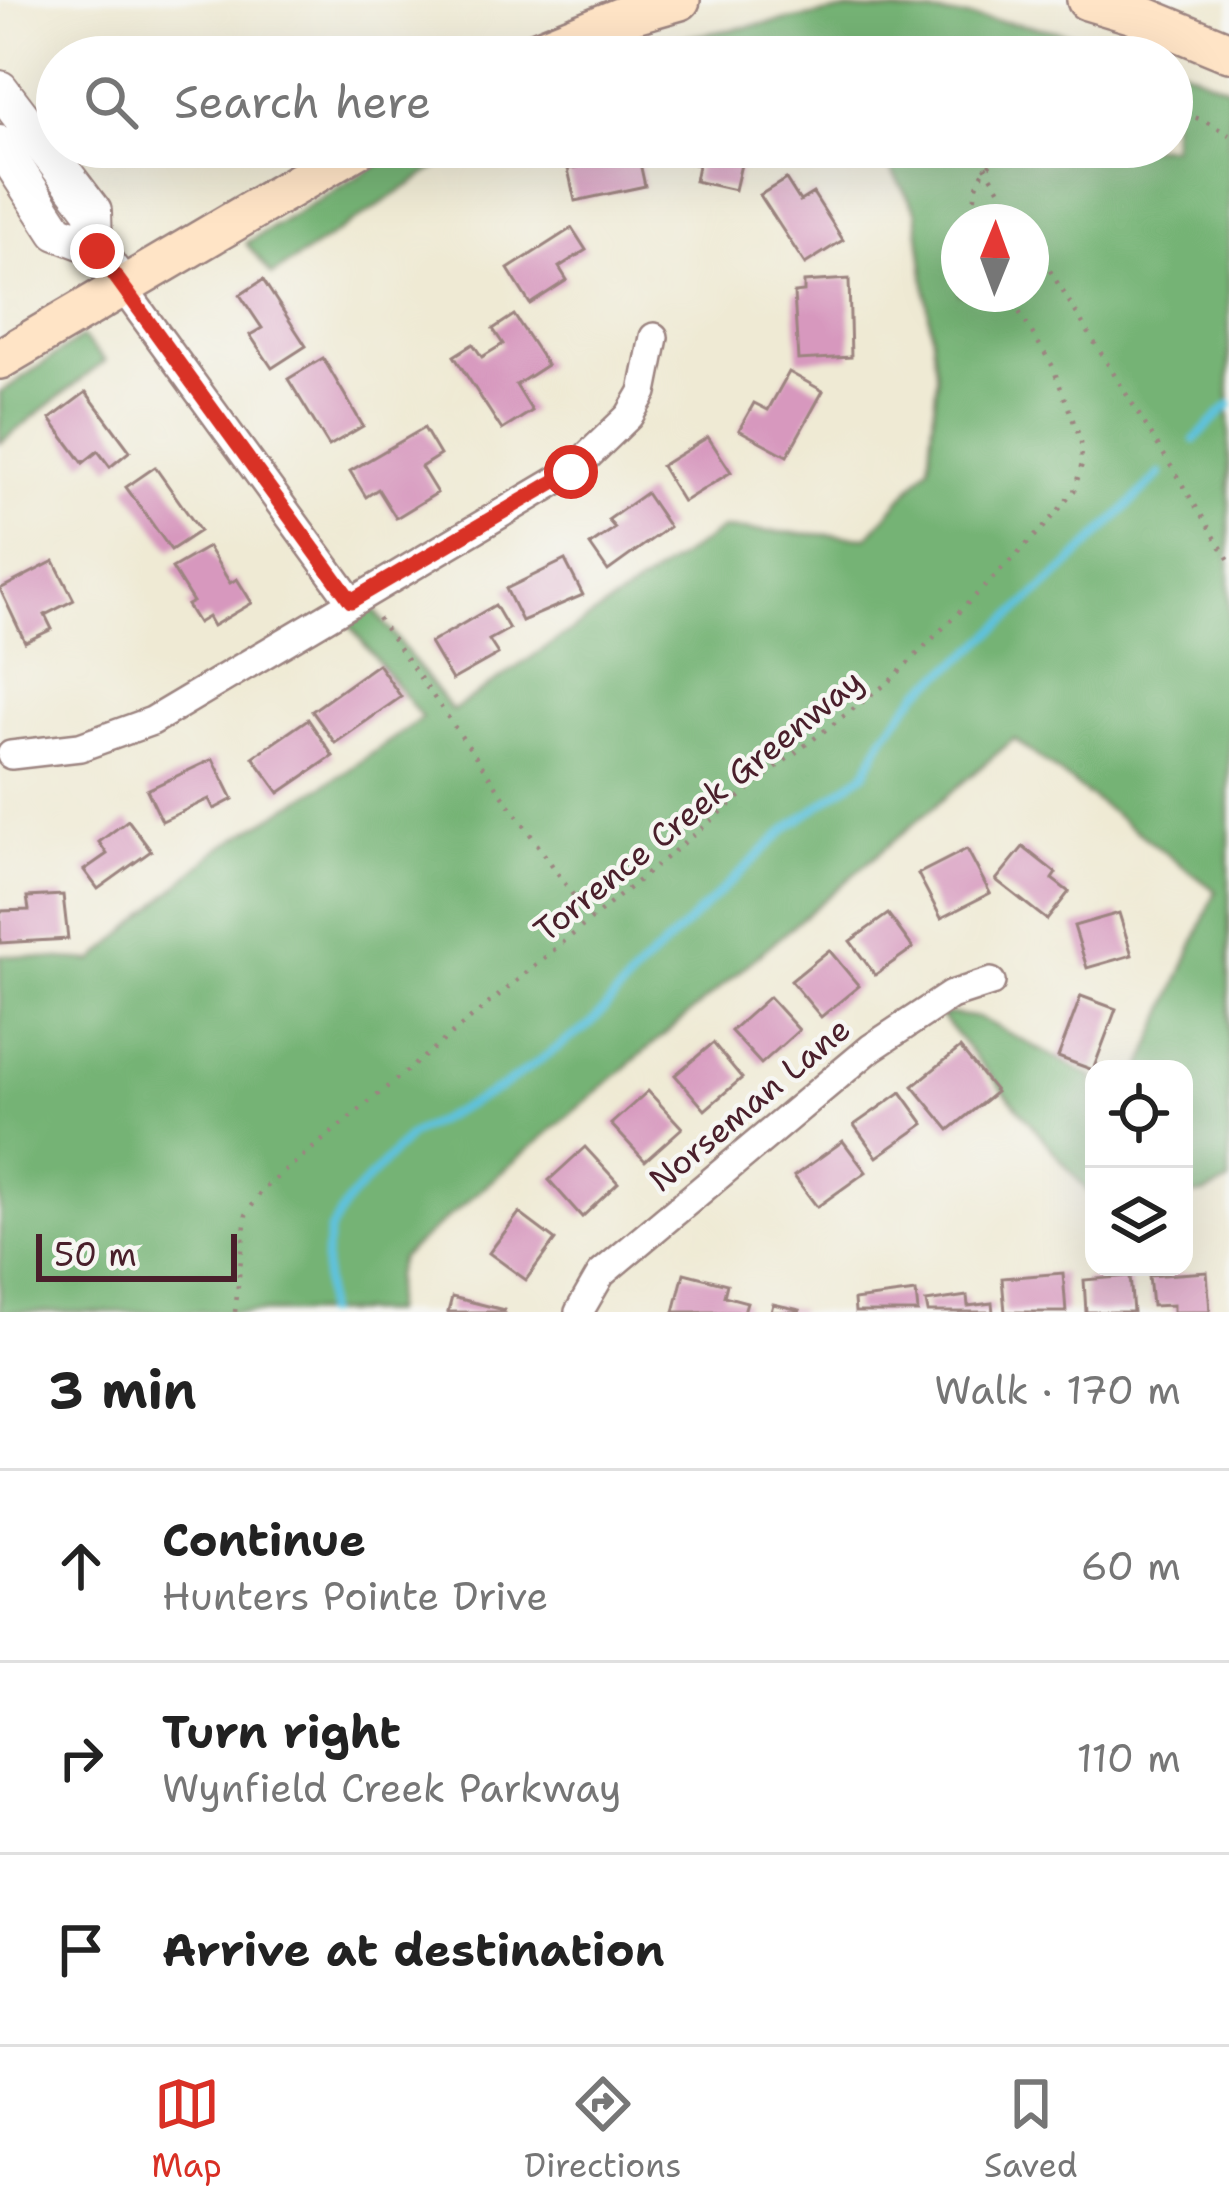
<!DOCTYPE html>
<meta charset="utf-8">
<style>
body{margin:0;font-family:"Shantell Sans",sans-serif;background:#f2f2f2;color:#222}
.controls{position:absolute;right:36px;bottom:36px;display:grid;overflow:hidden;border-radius:24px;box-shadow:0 12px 48px #0002}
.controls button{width:108px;height:108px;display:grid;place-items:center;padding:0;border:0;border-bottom:3px solid #e0e0e0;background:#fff;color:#222;font:60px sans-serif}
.compass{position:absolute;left:941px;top:204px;width:108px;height:108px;border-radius:50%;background:#fff;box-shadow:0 12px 48px #0002;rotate:1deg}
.scale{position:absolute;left:36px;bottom:30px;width:201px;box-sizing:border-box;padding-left:12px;border:6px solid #4a1f2b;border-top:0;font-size:33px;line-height:42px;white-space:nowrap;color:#4a1f2b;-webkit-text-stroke:9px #f6f6f2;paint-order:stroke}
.stop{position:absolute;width:36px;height:36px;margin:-27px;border:9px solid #d93025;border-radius:50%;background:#fff}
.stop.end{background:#d93025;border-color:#fff;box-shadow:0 3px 12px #0008}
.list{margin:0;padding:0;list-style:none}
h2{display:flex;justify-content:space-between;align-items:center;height:156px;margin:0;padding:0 48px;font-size:51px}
h2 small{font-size:39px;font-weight:400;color:#767676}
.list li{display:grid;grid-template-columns:78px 1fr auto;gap:36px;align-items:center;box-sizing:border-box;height:192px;padding:0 48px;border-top:3px solid #e0e0e0}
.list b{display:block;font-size:45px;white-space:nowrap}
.list p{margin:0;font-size:39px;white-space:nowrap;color:#767676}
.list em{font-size:39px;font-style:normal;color:#767676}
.icon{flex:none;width:66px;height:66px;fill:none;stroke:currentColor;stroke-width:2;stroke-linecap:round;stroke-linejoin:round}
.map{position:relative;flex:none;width:1229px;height:1312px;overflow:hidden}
.search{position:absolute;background:#fff;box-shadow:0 12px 48px #0002;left:36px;right:36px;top:36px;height:132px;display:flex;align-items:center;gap:30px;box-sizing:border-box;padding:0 42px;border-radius:66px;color:#767676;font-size:45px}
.sheet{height:732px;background:#fff}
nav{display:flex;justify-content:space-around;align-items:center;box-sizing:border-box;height:168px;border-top:3px solid #e0e0e0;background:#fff;font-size:33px;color:#767676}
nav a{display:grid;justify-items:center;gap:6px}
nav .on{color:#d93025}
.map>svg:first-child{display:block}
</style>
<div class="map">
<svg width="1229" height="1312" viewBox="0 0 1229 1312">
<rect width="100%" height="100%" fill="#f6f6f2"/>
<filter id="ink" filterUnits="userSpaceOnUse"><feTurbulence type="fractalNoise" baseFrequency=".00833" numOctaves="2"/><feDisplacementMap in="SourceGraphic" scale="24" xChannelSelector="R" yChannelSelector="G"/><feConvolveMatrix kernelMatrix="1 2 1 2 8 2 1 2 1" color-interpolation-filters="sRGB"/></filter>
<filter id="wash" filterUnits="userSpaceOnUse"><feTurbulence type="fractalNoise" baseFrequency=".004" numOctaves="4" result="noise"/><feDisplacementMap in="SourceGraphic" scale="48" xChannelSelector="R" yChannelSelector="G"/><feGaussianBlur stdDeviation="2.7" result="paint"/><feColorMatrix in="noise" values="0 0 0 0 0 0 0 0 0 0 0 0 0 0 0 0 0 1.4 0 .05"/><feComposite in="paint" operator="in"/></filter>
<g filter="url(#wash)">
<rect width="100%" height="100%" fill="#efead4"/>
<!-- forest -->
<g fill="#74b374" stroke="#5f6950" stroke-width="3" fill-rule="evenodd">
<path d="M848,10c104,2 204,13 303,47h-354c-45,-23 -97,-3 -145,0 -16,1 -33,0 -49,0l25,-10z"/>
<path d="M1172,64l57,24v1094l-25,12 -20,2v-127h-43l75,-178 -202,-152 -614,519 -5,17 -3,37h-392v-357l93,6 127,-113 126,-76 76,-54 -74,-95 25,-15 79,103 270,-182 146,8 61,-71 8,-88 -21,-168 -39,-63h295zM959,222h72v72h-72z"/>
<polygon points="408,147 468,147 272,275 246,243"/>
<polygon points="82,337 105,361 0,443 0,393"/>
<polygon points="952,1014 980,1018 1094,1078 1094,1199 940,1015"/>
</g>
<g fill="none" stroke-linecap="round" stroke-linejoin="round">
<!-- stream -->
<g stroke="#5fc2dd" stroke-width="8">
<polyline points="1194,440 1229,405"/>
<polyline points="325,1312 325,1259 330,1230 348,1201 410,1135 502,1087 591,1024 641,968 785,830 865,773 884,736 919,692 971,652 1064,570 1160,474"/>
</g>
</g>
<g id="blocks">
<!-- building -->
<g fill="#d798be">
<polygon points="680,147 745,147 735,190 695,181 698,165 677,160"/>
<polygon points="638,154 645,186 575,201 568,169"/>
<polygon points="786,179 800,201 813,193 843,240 805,264 760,195"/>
<polygon points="572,228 586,250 559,267 567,280 530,304 508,269"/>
<polygon points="849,279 851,357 798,360 794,293 804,292 804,282"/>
<polygon points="263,280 306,346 272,368 250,335 262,328 240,295"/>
<polygon points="514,315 547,365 516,385 532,411 502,430 454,356 473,344 482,357 503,344 493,329"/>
<polygon points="323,358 363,426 329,446 288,379"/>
<polygon points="789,372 823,391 787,456 739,430 754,403 768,410"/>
<polygon points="86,392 130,451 110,467 98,451 83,463 50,419"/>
<polygon points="424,428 440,455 421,467 437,493 396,518 378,489 366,497 350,471"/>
<polygon points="708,437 731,472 683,502 661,466"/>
<polygon points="155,467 200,531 171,550 126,487"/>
<polygon points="646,493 669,527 608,571 590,545 615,528 608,520"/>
<polygon points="208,547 230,583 237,579 252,603 213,626 208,617 198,623 187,605 193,602 172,568"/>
<polygon points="565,560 583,595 522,621 506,589"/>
<polygon points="54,561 74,600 45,615 52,629 25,642 0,589"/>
<polygon points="495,605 509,629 489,640 498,654 452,680 430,643"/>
<polygon points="378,664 401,697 335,743 312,711"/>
<polygon points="308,719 333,756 279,793 253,757"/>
<polygon points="213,759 233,799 214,809 209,799 162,821 147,790"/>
<polygon points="128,820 151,851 98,889 84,870 107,854 99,842"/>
<polygon points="1023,847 1056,873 1052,879 1069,892 1047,920 996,880"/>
<polygon points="967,849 990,893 941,918 918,874"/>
<polygon points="63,895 68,939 0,943 0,911 29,910 27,897"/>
<polygon points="1119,913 1132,955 1087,968 1074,926"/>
<polygon points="888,914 913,948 875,975 850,941"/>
<polygon points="829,950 859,986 821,1017 791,981"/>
<polygon points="1081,996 1116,1009 1093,1070 1058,1057"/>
<polygon points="769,997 799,1030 761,1064 731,1031"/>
<polygon points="713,1043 742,1078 705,1110 675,1075"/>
<polygon points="960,1048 996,1092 949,1130 913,1086"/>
<polygon points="648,1091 682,1128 645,1161 611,1124"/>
<polygon points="901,1092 924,1124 877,1157 854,1125"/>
<polygon points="843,1141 866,1172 817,1207 794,1176"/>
<polygon points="585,1147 618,1183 582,1217 549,1180"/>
<polygon points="519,1213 555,1240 526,1280 489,1253"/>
<polygon points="1207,1272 1210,1312 1173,1312 1173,1305 1152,1306 1149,1276"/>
<polygon points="684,1273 727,1284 724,1296 747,1302 744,1312 674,1312"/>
<polygon points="1063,1273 1066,1312 1005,1312 1002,1278"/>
<polygon points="1130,1276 1133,1312 1086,1312 1084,1280"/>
<polygon points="916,1292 918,1312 855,1312 854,1300"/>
<polygon points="967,1296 968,1306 992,1303 993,1312 928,1312 926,1302"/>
<polygon points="452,1297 504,1310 504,1312 448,1312"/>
<polygon points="773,1304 800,1310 799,1312 771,1312"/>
</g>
</g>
</g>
<g filter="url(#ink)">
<use href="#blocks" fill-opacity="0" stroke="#9c8480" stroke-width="3"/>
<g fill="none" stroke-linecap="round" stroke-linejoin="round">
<defs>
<g id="minor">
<polyline points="121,285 351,601"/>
<polyline points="11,755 80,747 152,721 571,472 629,416 643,392 654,337"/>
<polyline points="579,1312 601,1274 871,1048 951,995 991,982"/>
</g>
<g id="tertiary">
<polyline points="0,89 93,211 94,246"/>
<polyline points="0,144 57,232 94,246 121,285"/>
</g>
<g id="secondary">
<polyline points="1087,0 1144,17 1229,52"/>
<polyline points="522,57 624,16 680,0"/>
<polyline points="0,359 360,147"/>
</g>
</defs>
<!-- minor casing -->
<use href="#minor" stroke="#9c8480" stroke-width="32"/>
<!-- tertiary casing -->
<use href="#tertiary" stroke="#9c8480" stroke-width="40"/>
<!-- secondary casing -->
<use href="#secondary" stroke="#9c8480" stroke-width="44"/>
<!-- path -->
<g stroke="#9c8480" stroke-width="4.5" stroke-dasharray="3 9" stroke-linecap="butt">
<path d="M1172,115c23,-2 38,9 57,20"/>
<polyline points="985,166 1020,222"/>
<path d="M977,222c-8,-36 5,-54 32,-75"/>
<polyline points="1031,240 1229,560"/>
<polyline points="378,618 592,922"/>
<polyline points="235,1312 246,1215 263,1189 774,769 890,681 1047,524 1074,491 1082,464 1081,441 1052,365 1008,294"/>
</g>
<!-- minor -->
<use href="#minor" stroke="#fff" stroke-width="27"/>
<!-- tertiary -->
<use href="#tertiary" stroke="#fff" stroke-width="36"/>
<!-- secondary -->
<use href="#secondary" stroke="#ffe4c6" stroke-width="39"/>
</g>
</g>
<g fill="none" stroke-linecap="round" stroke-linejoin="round" filter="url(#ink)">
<!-- route -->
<polyline stroke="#d93025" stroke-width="15" points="97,251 351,601 571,472"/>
</g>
<g text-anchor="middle" stroke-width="9" stroke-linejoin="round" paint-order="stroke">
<!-- street labels -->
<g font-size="33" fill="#4a1f2b" stroke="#f6f6f2">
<text transform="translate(698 805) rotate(-39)" y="12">Torrence Creek Greenway</text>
<text transform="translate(749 1104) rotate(-40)" y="12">Norseman Lane</text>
</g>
</g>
</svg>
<div class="controls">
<button><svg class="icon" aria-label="locate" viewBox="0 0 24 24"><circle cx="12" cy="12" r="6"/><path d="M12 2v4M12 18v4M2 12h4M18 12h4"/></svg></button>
<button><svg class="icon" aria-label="layers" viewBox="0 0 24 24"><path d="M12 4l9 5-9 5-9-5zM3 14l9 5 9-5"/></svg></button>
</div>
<svg class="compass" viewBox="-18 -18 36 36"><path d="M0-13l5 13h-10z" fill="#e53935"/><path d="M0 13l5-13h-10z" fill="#767676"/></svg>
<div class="scale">50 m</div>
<div class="stop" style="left:571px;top:472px"></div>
<div class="stop end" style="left:97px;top:251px"></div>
<div class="search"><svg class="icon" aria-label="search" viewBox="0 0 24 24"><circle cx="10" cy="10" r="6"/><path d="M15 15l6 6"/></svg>Search here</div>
</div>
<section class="sheet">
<h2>3 min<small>Walk · 170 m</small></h2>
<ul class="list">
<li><svg class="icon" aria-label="ahead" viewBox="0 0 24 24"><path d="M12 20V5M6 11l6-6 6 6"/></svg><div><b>Continue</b><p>Hunters Pointe Drive</p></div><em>60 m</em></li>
<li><svg class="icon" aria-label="right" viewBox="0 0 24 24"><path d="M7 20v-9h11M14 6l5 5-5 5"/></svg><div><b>Turn right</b><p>Wynfield Creek Parkway</p></div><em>110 m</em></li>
<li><svg class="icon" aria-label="arrive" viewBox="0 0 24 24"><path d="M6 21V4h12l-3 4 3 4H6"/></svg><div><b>Arrive at destination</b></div></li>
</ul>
</section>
<nav>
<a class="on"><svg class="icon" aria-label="map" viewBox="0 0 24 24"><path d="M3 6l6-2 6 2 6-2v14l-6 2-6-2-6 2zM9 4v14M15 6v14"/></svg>Map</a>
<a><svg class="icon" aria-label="directions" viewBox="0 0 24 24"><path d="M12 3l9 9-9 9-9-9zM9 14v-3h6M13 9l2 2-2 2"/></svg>Directions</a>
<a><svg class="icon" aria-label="saved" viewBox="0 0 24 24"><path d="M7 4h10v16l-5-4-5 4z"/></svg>Saved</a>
</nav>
